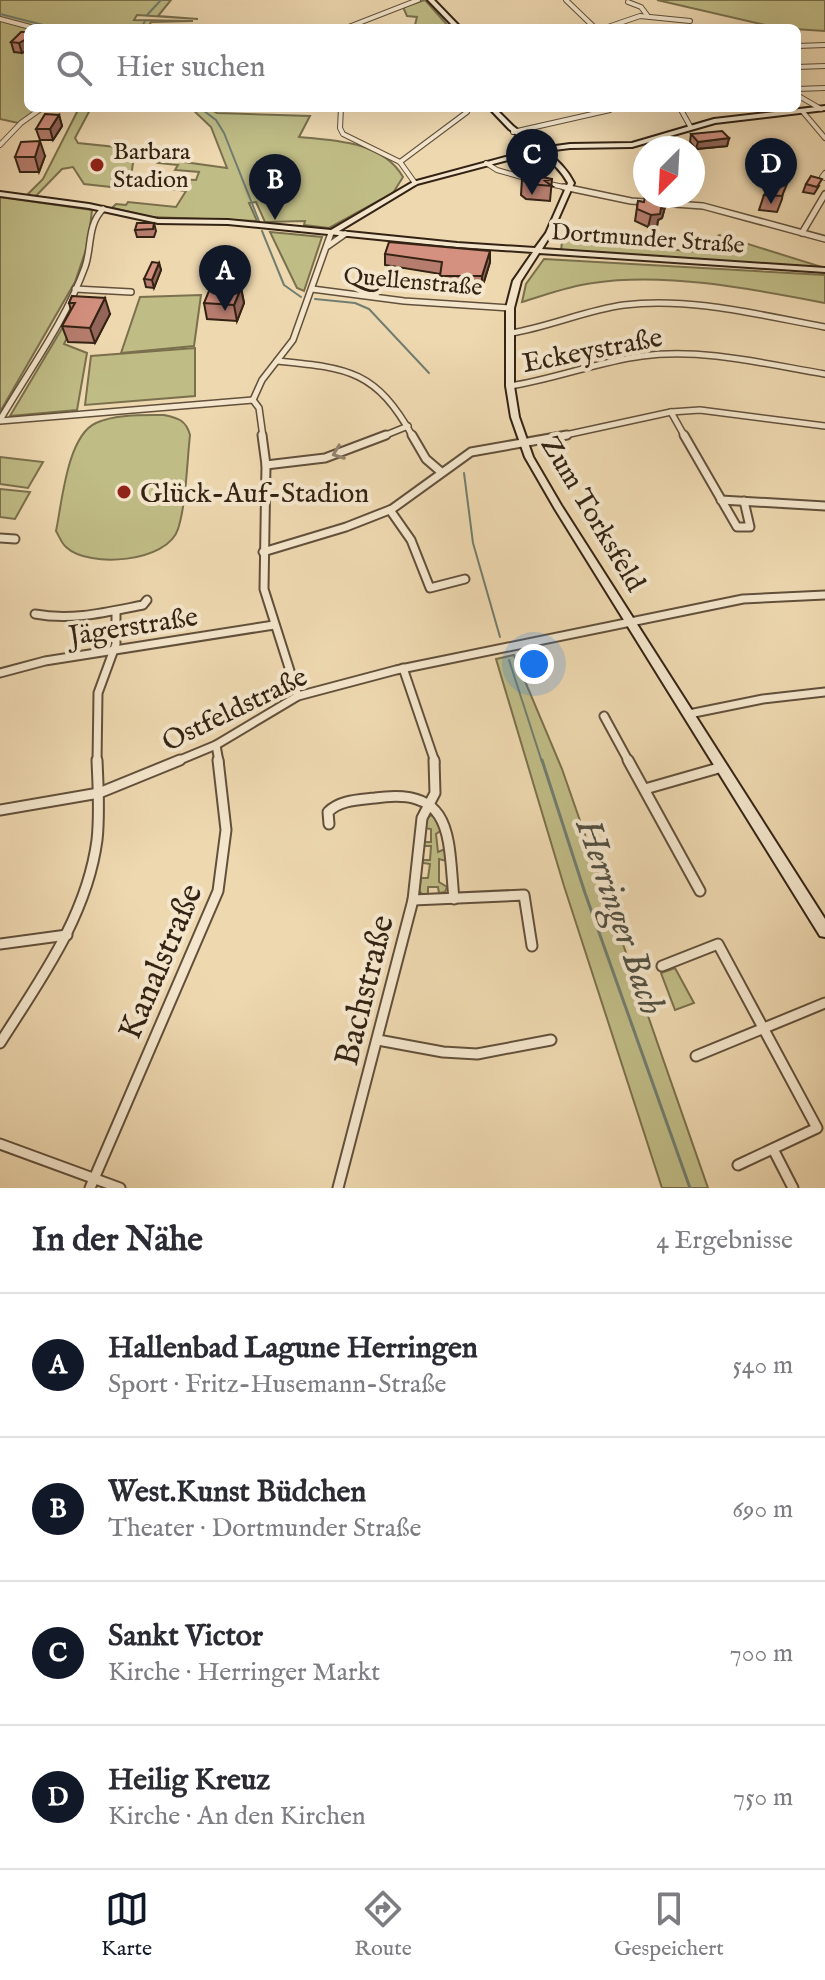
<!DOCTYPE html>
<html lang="de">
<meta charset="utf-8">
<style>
body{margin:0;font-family:"IM FELL English",serif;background:#f7f7f7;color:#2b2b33}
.compass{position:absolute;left:633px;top:136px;width:72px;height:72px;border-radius:50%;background:#fff;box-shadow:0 8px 32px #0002;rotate:204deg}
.you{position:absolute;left:534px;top:664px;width:28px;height:28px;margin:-20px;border:6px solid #fff;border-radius:50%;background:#1a73e8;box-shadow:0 0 0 12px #1a73e833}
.badge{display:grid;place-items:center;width:52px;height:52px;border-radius:50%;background:#111827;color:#fff;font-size:26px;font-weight:700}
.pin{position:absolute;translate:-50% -66px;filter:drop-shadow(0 2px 4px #0008)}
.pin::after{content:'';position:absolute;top:42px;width:28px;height:24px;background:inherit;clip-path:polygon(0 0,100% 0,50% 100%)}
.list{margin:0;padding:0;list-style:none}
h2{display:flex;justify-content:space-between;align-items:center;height:104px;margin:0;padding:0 32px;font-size:34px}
h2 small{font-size:26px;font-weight:400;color:#7c7c81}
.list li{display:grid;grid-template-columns:52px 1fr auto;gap:24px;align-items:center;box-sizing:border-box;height:144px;padding:0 32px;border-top:2px solid #e1e1e2}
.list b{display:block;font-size:30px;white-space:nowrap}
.list p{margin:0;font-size:26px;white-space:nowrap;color:#7c7c81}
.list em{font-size:26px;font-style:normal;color:#7c7c81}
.icon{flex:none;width:44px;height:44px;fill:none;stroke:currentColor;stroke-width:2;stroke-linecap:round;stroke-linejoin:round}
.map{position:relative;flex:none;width:825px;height:1188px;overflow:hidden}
.search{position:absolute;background:#fff;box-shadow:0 8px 32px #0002;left:24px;right:24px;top:24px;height:88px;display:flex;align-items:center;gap:20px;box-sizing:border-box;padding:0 28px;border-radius:12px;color:#7c7c81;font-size:30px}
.sheet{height:680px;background:#fff}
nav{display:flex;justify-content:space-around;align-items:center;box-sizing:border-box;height:112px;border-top:2px solid #e1e1e2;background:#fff;font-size:22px;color:#7c7c81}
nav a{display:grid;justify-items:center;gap:4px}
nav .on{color:#111827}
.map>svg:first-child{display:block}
</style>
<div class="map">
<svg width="825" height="1188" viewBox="0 0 825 1188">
<rect width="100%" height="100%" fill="#eed8b0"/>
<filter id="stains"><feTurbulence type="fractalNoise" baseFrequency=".0025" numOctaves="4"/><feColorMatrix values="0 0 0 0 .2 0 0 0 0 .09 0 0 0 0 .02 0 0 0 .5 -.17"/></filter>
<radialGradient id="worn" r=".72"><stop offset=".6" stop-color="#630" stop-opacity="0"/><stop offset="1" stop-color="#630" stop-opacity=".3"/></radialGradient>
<!-- green -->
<g fill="#c0bc86" stroke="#7a704d" stroke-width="2">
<polygon points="0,0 171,0 158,16 198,19 137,15 134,20 193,21 151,22 148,28 28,28 28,108 41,108 18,123 0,119"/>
<polygon points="425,0 450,28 415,25 417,17 407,16 403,7"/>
<polygon points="657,0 825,0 825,31 778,28"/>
<polygon points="79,108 91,108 75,138 78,143 135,149 132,170 120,188 84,184 73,167 62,169 34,198 30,197 28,194 43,179"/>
<path d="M191,108h17l9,5 93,3 -11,21c37,3 84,5 104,40l-10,16 -64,35 -25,-3 1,-4 -40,1 -9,-20 -7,1 8,18 -105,-4 -40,-9 4,-4 10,1 2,-3 48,5 10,-16 -15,-2 -2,-3 6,-7 21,1 3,-8 -24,-2 3,-5 -20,-2 9,-10 17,9 43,6 -16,-41z"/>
<polygon points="0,197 92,210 88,244 75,282 0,412"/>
<polygon points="270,232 322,237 304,291 297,288"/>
<polygon points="719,235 825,268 561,252 562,240 700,252"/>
<path d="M544,259l281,16v28c-73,-14 -159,-31 -232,-20 -24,3 -48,12 -71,19l4,-18z"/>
<polygon points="201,295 194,346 121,353 140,297"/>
<polygon points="67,320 75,321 64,344 87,353 77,410 10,416"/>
<polygon points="195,348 195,396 85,405 91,356"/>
<path d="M164,415c14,3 22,5 26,20 -3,27 -4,70 -12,94 -10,33 -89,40 -112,18 -4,-3 -7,-11 -10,-16 6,-28 11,-95 40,-108 19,-9 47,-8 68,-8z"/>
<polygon points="0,457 43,462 28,488 0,484"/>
<polygon points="0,489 30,492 15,519 0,517"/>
<polygon points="514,655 562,769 708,1188 662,1188 564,886 496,659"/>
<polygon points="433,814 442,830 436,834 438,852 445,849 446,861 439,859 439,882 447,887 445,892 439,893 438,887 428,887 428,894 422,894 419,891 421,878 428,878 430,864 423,863 423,860 430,860 431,846 424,846 424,842 431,842 431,829 424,828 427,818"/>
<polygon points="675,968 694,1003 675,1010 661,973"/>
</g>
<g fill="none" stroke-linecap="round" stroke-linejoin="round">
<!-- stream-far1 -->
<g stroke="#717d70" stroke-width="2">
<polyline points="0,14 55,28"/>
<polyline points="147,15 161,0"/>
<polyline points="141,28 145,21"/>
<polyline points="200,108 216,120 224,133 259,221"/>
<polyline points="262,231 284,285 301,297"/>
<polyline points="315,299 355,303 369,309 429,373"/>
<polyline points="464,473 473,543 500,637"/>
<polyline points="509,660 542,762"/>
</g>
<!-- stream -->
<polyline stroke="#717d70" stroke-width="3" points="542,760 585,893 690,1188"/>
<defs>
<g id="street-far3">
<polyline points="566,0 595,28"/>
<polyline points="628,2 641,7 647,15"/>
<polyline points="0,19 34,28"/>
<polyline points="346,28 418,0"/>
<polyline points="605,28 640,16 690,21"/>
<polyline points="797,46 825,45"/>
<polyline points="797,67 825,66"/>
<polyline points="797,89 825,88"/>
<polyline points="797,95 821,109"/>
<polyline points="341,108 340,128 343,134 400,162"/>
<polyline points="680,108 690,126"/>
<polyline points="803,112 825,138"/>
<polyline points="513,132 610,110"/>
<polyline points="0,145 21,123 42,108"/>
<polyline points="400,162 467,112"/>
<polyline points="400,162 415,183"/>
<polyline points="486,163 497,170 532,180"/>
<polyline points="825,173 822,177 825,178"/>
<polyline points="544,183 574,189"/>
</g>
<g id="street-far2">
<polyline points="564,187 631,201 703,206 825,239"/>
<polyline points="802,233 825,194"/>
<polyline points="328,246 345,234"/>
<polyline points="75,289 131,292"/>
<polyline points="312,289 404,301 510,308"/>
<path d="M511,333c38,-6 75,-23 113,-28 67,-8 135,10 201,22"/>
<path d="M277,361c71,7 99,9 136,76"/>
<path d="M510,386c45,-7 87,-24 132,-30 61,-8 123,8 183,18"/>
<polyline points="253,400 259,408 263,437"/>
<polyline points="253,400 262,380 293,340 331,233"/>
<polyline points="671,412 685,437"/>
<path d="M0,420c29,-50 65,-98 85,-153 7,-20 2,-42 18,-58"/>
<polyline points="0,421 253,400"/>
<polyline points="381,437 408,426"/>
<polyline points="556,437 671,412 700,410 825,426"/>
</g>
<g id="street-far1">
<polyline points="262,435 266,465 264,589 298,696"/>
<polyline points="412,435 426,459 440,471"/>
<polyline points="684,435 737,527 750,527 744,501"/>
<polyline points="266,465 325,458 386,435"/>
<polyline points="721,500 825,506"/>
<polyline points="390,510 411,540 430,588 465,579"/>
<polyline points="0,538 15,539"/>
<polyline points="263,552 346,527 392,509 471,452 567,435"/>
<path d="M35,614c37,7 72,-2 108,-9l4,-5"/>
<polyline points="403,668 435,762"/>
<polyline points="0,673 45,661 274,625"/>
<polyline points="689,714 763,699 825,692"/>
<polyline points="604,716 629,762"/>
<polyline points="216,745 219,762"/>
<polyline points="97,762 98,693 116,644 116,612"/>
<polyline points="175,762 216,745 298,696 396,670 743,599 825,595"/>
</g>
<g id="street">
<polyline points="628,760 700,891"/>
<polyline points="645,789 722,767"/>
<polyline points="0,810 99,793 180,760"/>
<path d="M329,824l-1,-12c12,-12 30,-12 47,-14 80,-12 73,41 79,101"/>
<polyline points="413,900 524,895 532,946"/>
<polyline points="0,944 67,935"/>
<polyline points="662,966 718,944 817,1128 738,1165"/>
<polyline points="378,1040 443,1052 477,1054 551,1040"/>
<path d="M0,1043c40,-63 87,-127 97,-203 3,-27 1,-54 0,-80"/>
<polyline points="696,1056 825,1003"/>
<polyline points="0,1144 120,1188"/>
<polyline points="773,1149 793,1188"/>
<polyline points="90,1188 218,891 226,830 218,760"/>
<polyline points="338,1188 413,900 422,818 435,793 434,760"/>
</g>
<g id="secondary">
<polygon points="428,0 434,0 461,28 455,28"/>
<path d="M825,106v4l-110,13 -83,24 -62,1 -24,3c11,9 21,18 28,32l-22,50 -10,16 283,19v4l-286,-19 -18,28 -7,27v78l5,31 14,40 28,48 264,414v18l-5,-1 -265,-427 -30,-52 -14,-40 -5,-31v-78l7,-27 20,-29 -76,-5 -229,-23 -70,-1 -69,-15 -89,-12v-4l89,12 69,15 70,1 103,10 82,-48 122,-33 -26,-20 -20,-21h6l18,18 28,22 29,-4 62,-1 82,-24zM538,152c12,8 23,18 30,31l-22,50 -11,15 -78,-5 -118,-12 78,-47z"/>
</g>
</defs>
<!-- street-far3 casing -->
<use href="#street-far3" stroke="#62503b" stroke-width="6"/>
<!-- street-far2 casing -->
<use href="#street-far2" stroke="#62503b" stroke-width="8"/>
<!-- street-far1 casing -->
<use href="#street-far1" stroke="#62503b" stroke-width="11"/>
<!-- street casing -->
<use href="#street" stroke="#62503b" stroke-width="13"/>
<!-- secondary casing -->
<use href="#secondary" stroke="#342314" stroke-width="4"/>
<!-- street-far3 -->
<use href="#street-far3" stroke="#f4e6cc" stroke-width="4"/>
<!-- street-far2 -->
<use href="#street-far2" stroke="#f4e6cc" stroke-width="5"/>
<!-- street-far1 -->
<use href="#street-far1" stroke="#f4e6cc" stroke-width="7"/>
<!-- street -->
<use href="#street" stroke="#f4e6cc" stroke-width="9"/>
<!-- secondary -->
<use href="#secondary" fill="#f4e6cc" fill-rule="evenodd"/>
</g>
<!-- wall -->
<g fill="#b67d6e" stroke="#342314" stroke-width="2">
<polygon points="28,32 22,53 14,52 11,42"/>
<polygon points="59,115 62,126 53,140 40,140 36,129"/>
<polygon points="691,134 729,138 727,146 696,149 690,142"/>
<polygon points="45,156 39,172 20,172 15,157"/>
<polygon points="522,179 552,179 550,201 526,199 521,195"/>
<polygon points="784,183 782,199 777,212 759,210 764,195"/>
<polygon points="806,184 819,186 814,194 803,192"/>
<polygon points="638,201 665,207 662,218 658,220 657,226 648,227 635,221"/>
<polygon points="154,223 156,231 154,237 137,237 135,230"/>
<polygon points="490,251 490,262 482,288 440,288 441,274 385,265 385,254"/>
<polygon points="159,263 161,270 154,288 146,287 144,279"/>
<polygon points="241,288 244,303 237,321 207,319 204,303"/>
<polygon points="72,296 110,314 95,343 68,342 62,326 71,310 69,303"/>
</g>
<!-- shaded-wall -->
<g fill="#94665a" stroke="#342314" stroke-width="2">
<polygon points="28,38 28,50 22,53 19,43"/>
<polygon points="59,115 62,126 53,140 50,129"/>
<polygon points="729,138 727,146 696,149 698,142"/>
<polygon points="40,141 45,156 39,172 35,157"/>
<polygon points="665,207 662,218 658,220 657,226 648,227 651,215"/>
<polygon points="490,251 490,262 482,288 482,276"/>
<polygon points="159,263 161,270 154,288 152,280"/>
<polygon points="241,288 244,303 237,321 234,305"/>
<polygon points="105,298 110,314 95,343 90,328"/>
</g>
<!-- building -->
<g fill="#d49180" stroke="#342314" stroke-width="2">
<polygon points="21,32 28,32 28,38 19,43 11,42"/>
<polygon points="45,114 59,115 50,129 36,129"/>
<polygon points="722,131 729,138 698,142 691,134"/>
<polygon points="40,141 35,157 15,157 21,142"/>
<polygon points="530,176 535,179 536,176 552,179 545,181 552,186 528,184 522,179"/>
<polygon points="811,176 822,179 817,187 806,184"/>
<polygon points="775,178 785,180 783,183 787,184 782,196 764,195"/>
<polygon points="645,196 662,198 665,207 661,208 660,214 651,215 637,209 638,201 644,202"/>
<polygon points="137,223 154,223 153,229 135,230"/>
<polygon points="389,242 490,251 482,276 440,276 442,262 385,254"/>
<polygon points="152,262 159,263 152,280 144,279"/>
<polygon points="211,286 241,288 234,305 204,303"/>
<polygon points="72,296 105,298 90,328 62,326 75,303 69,303"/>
</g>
<!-- one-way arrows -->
<defs><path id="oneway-chevron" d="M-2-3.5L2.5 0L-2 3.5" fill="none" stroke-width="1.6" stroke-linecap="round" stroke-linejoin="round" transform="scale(2)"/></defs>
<use stroke="#948470" href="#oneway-chevron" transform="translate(338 453) rotate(159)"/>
<!-- markers -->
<g fill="#8f2418" stroke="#f4e6cc" stroke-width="3">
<circle cx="97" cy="165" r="8"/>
<circle cx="124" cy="492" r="8"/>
</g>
<g text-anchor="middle" stroke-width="8" stroke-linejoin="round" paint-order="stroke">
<!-- far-poi labels -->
<g font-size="24" fill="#342314" stroke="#f4e6cc" text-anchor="start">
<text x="113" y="159">Barbara<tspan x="113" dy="28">Stadion</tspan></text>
</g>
<!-- far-street labels -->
<g font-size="24" fill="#342314" stroke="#f4e6cc">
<text transform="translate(648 238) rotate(4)" y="8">Dortmunder Straße</text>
<text transform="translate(413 281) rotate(5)" y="8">Quellenstraße</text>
</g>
<!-- street labels -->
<g font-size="28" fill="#342314" stroke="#f4e6cc">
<text transform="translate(592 349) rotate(-11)" y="10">Eckeystraße</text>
<text transform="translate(594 513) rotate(59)" y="10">Zum Torksfeld</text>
<text transform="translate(133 625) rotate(-9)" y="10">Jägerstraße</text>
<text transform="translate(234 708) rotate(-26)" y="10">Ostfeldstraße</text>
</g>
<!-- poi labels -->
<g font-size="28" fill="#342314" stroke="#f4e6cc" text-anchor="start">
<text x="140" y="502">Glück-Auf-Stadion</text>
</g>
<!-- near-street labels -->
<g font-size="34" fill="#342314" stroke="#f4e6cc">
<text transform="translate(159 961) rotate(-67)" y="12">Kanalstraße</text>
<text transform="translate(363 990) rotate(-76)" y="12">Bachstraße</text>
</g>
<!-- near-water labels -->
<g font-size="36" font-style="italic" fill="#525042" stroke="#f4e6cc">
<text transform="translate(622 916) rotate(71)" y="13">Herringer Bach</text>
</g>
</g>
<rect width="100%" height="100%" filter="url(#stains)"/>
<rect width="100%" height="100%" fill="url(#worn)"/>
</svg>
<svg class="compass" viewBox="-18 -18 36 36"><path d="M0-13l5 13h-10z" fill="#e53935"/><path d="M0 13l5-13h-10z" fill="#7c7c81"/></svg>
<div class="you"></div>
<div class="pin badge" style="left:225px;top:311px">A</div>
<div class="pin badge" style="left:275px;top:220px">B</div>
<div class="pin badge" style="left:532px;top:195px">C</div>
<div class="pin badge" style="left:771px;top:204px">D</div>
<div class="search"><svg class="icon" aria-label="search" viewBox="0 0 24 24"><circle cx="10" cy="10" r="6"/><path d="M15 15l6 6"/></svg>Hier suchen</div>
</div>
<section class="sheet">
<h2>In der Nähe<small>4 Ergebnisse</small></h2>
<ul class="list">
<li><span class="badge">A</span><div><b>Hallenbad Lagune Herringen</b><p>Sport · Fritz-Husemann-Straße</p></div><em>540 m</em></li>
<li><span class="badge">B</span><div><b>West.Kunst Büdchen</b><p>Theater · Dortmunder Straße</p></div><em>690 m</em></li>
<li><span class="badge">C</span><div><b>Sankt Victor</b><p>Kirche · Herringer Markt</p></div><em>700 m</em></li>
<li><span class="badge">D</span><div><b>Heilig Kreuz</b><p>Kirche · An den Kirchen</p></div><em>750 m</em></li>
</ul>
</section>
<nav>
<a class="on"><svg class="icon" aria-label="map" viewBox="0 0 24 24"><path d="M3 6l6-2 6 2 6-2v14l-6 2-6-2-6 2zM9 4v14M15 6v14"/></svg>Karte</a>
<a><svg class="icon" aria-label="directions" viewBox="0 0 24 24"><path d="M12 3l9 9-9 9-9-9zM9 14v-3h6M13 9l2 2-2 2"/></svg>Route</a>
<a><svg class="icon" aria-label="saved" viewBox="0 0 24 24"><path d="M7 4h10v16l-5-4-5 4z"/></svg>Gespeichert</a>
</nav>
